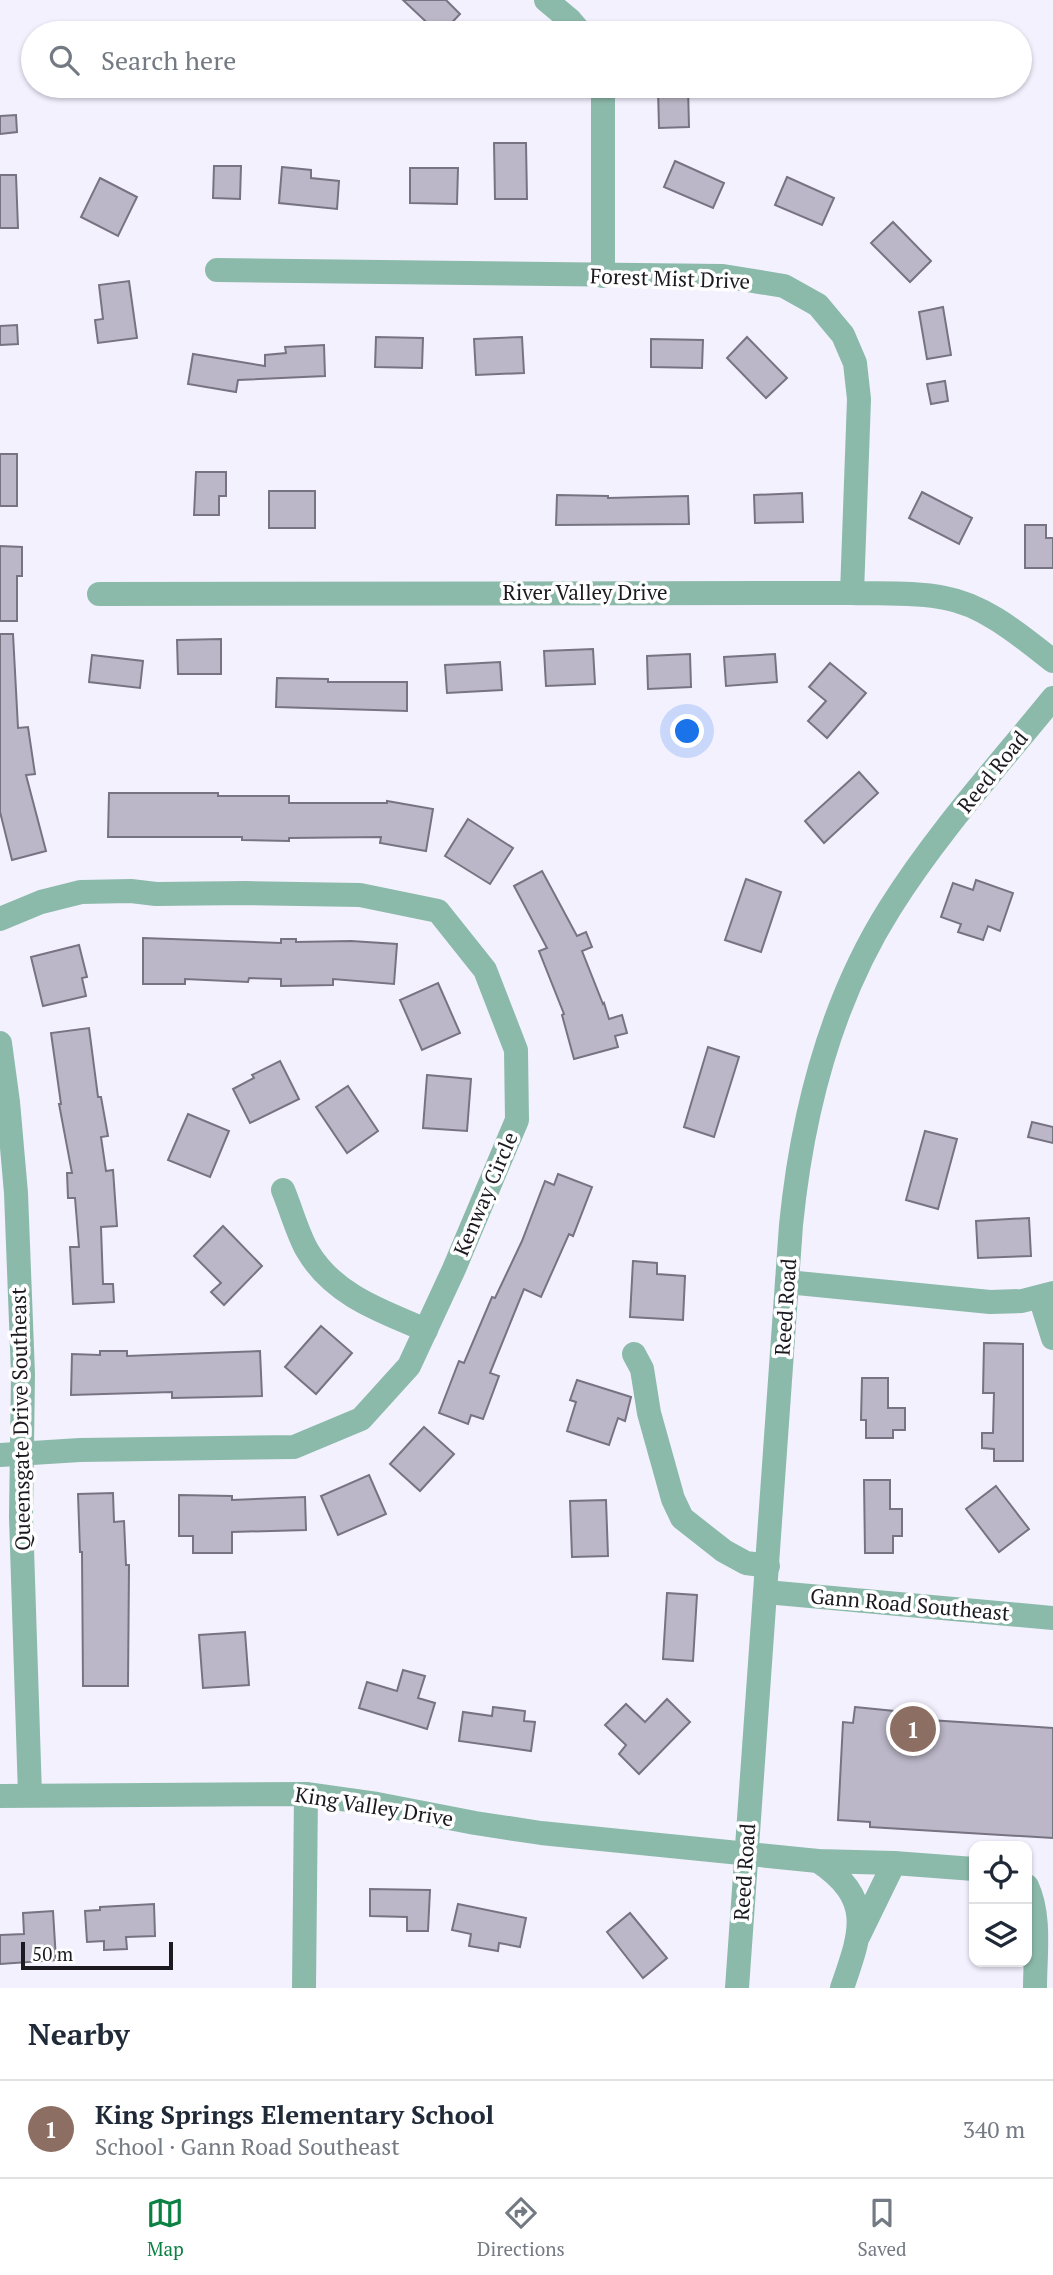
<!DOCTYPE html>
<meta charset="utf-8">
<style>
body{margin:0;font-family:"PT Serif",serif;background:#f2f2f3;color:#1f2937}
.controls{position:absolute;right:21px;bottom:21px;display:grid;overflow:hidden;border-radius:14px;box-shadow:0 2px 5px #0004}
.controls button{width:63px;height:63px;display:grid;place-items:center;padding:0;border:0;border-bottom:2px solid #e0e1e3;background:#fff;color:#1f2937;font:35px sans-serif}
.scale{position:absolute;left:21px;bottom:18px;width:152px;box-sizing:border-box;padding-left:7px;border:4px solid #1c1a20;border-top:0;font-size:19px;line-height:24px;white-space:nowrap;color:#1c1a20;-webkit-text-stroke:5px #fff;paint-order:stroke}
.you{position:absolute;left:688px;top:732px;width:24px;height:24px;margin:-18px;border:5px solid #fff;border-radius:50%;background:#1a73e8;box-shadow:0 0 0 10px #1a73e833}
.badge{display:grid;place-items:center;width:46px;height:46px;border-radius:50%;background:#0b8043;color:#fff;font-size:23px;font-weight:700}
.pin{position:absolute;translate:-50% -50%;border:4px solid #fff;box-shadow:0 2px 7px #0006}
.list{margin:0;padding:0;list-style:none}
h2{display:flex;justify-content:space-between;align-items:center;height:91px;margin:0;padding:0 28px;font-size:30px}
h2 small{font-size:23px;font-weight:400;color:#747a83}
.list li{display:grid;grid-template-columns:46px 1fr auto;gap:21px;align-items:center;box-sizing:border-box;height:98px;padding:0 28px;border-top:2px solid #e0e1e3}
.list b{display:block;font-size:26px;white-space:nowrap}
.list p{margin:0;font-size:23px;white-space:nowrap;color:#747a83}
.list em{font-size:23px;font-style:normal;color:#747a83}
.icon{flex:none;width:38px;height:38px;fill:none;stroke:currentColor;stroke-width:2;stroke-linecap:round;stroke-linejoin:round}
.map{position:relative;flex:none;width:1053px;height:1988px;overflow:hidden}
.search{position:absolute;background:#fff;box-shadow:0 2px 5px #0004;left:21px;right:21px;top:21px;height:77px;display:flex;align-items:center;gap:18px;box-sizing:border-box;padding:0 24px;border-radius:38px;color:#747a83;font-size:26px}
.sheet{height:189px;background:#fff}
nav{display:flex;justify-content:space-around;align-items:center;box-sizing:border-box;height:98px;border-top:2px solid #e0e1e3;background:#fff;font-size:19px;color:#747a83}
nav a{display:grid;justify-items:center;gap:4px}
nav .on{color:#0b8043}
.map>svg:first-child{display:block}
</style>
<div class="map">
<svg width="1053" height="1988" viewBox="0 0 1053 1988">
<rect width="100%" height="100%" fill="#f4f1ff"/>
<!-- building -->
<g fill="#bbb7c8" stroke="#777382" stroke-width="2">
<polygon points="403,0 446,0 460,14 442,33 438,33"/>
<polygon points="688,87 689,127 659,128 658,88"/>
<polygon points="16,115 17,132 0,134 0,116"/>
<polygon points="494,143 526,143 527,199 495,199"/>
<polygon points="675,161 724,183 713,208 664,187"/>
<polygon points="214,166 241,166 240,199 213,198"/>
<polygon points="282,167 311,170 311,178 339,181 337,209 279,203"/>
<polygon points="410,168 458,168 457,204 410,203"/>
<polygon points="0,175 16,175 18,228 0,228"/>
<polygon points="787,177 834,198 822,225 775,205"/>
<polygon points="100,178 137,197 118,236 81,217"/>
<polygon points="893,222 931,261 910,282 871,243"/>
<polygon points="129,281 137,338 98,343 95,320 103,319 99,285"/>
<polygon points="943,307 951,355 927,359 919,312"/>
<polygon points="17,325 18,344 0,345 0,326"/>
<polygon points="376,337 423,338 422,368 375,367"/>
<polygon points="522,337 524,373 476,375 474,339"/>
<polygon points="747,337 787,378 766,398 727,358"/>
<polygon points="651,339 703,340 702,368 651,367"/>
<polygon points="324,345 325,376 238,380 236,392 188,384 193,354 265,366 265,355 286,353 285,347"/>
<polygon points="945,381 948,401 931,404 927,384"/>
<rect x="0" y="454" width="17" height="52"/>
<polygon points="196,472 226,472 226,496 219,496 219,515 194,515"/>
<rect x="269" y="491" width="46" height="37"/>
<polygon points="922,492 972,518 959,544 909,518"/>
<polygon points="802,493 803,522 755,523 754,495"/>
<polygon points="557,495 608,496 608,498 688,496 689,524 556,525"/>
<polygon points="1025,525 1046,525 1046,538 1053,538 1053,568 1025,568"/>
<polygon points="0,546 22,547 22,576 17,576 17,621 0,621"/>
<polygon points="0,634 13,634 18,728 28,727 35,774 26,775 46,851 12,860 0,812"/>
<polygon points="221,639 221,674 178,674 177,640"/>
<polygon points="593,649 595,684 546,686 544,651"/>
<polygon points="690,654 691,687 648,689 647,656"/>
<polygon points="775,654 777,682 726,686 724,657"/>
<polygon points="92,655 143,661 140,688 89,682"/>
<polygon points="500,662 502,690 447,693 445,665"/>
<polygon points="830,663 866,693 827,738 808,721 826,701 809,687"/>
<polygon points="277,678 328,679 328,682 407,682 407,711 276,707"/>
<polygon points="859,772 878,793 824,843 805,821"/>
<polygon points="109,793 218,793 218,796 289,796 289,803 387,803 387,801 433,809 426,851 380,843 381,837 289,838 289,841 242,840 242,837 108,837"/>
<polygon points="468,819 513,848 490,884 445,856"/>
<polygon points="542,871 577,936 586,932 592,947 582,951 603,1004 604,1003 609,1019 622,1015 627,1033 615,1036 618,1047 574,1059 562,1015 564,1014 539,951 547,948 514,886"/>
<polygon points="746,879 781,892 761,952 725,940"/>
<polygon points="976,880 1013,893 1000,931 988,926 983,940 958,932 961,924 941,917 953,883 973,890"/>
<polygon points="143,938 281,943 281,939 296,939 296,942 351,941 397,944 394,984 333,979 333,985 281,986 281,979 249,978 248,982 185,979 185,984 143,984"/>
<polygon points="79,945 87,977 82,978 86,996 43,1006 31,957"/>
<polygon points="438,983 460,1033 422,1050 400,1000"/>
<polygon points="89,1028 98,1097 101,1097 108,1136 101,1137 106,1171 113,1170 117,1226 101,1227 103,1284 113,1284 114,1302 73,1304 70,1247 79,1247 75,1198 68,1198 67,1173 72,1173 59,1104 61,1104 51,1033"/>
<polygon points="708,1047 739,1057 714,1137 684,1127"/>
<polygon points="280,1061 299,1099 250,1123 233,1089 254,1078 252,1075"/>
<polygon points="427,1075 471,1079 467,1131 423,1128"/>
<polygon points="348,1086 378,1131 347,1153 316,1107"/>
<polygon points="188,1114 229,1131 210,1177 168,1160"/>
<polygon points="1032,1122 1053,1127 1053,1143 1028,1137"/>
<polygon points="925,1131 957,1139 938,1209 906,1200"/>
<polygon points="558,1174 592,1187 573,1236 569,1234 541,1297 524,1289 490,1373 499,1376 483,1419 471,1415 468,1424 439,1413 459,1361 464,1363 492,1297 495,1298 522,1241 545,1181 554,1185"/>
<polygon points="1029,1218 1031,1256 978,1258 976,1221"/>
<polygon points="223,1226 262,1266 224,1305 211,1292 221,1283 194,1256"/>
<polygon points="633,1261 657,1263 657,1274 685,1276 683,1320 630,1317"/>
<polygon points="321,1326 352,1353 316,1394 285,1367"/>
<polygon points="984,1343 1023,1344 1023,1461 994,1461 994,1449 982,1448 982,1433 993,1433 994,1393 983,1393"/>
<polygon points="100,1351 127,1351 127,1356 260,1351 262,1396 172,1398 172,1392 71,1395 72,1354 100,1355"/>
<polygon points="862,1378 888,1378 888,1408 905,1408 905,1430 893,1430 893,1438 866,1438 866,1420 861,1420"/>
<polygon points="577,1380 631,1397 625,1421 618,1418 609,1445 567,1431 576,1402 570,1400"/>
<polygon points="424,1427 454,1454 420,1491 390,1464"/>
<polygon points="369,1475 386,1514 338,1535 321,1496"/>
<polygon points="864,1480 890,1480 890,1509 902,1509 902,1536 893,1536 893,1553 865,1553"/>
<polygon points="996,1486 1029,1529 999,1552 966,1509"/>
<polygon points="113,1493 114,1522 124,1521 126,1565 129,1565 128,1686 83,1686 82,1552 80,1552 78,1494"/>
<polygon points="179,1495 232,1496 232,1500 305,1497 306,1530 232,1532 232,1553 193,1553 193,1536 179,1536"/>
<polygon points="606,1500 608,1556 572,1557 570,1501"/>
<polygon points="667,1593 697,1595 693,1661 663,1659"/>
<polygon points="245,1632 249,1685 203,1688 199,1635"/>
<polygon points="403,1670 425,1676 418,1698 435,1703 427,1729 359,1708 367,1682 397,1691"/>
<polygon points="667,1699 690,1722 639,1774 619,1754 626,1745 605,1725 626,1704 645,1722"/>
<polygon points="493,1707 525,1711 524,1721 535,1722 531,1751 459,1741 463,1712 492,1716"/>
<polygon points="855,1707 914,1713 914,1719 1053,1728 1053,1838 870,1827 870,1822 838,1820 843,1722 853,1723"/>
<polygon points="370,1889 430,1890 428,1931 407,1931 407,1917 370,1916"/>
<polygon points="154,1904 155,1936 126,1937 127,1949 104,1950 104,1941 87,1942 85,1911 100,1910 100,1907"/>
<polygon points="458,1904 526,1918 520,1947 499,1943 498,1951 469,1946 471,1934 452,1930"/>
<polygon points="53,1911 56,1960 0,1964 0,1935 24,1934 23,1913"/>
<polygon points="630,1913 667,1958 643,1978 607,1932"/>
</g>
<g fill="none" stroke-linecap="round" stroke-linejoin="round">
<!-- minor -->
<g stroke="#8cbaaa" stroke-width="24">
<polyline points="546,0 570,20 581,33"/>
<polyline points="603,86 603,276"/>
<polyline points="217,270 723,276 784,286 818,305 843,335 855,363 859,399 852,593"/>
<path d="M99,594l753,-1c30,1 63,-1 93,5 40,7 76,38 108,63"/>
<polyline points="0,919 41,902 81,892 131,891 156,894 246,893 360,895 438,911 485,970 516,1050 517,1120 454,1269 409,1366 361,1419 294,1447 80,1450 0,1455"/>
<polyline points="0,1043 8,1102 16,1193 23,1374 21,1517 30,1795"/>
<path d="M283,1190c8,19 14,42 24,60 26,45 74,61 119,80"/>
<polyline points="787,1282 990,1302 1022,1301 1053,1293"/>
<polyline points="1040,1297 1053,1338"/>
<polyline points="634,1354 642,1369 649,1413 673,1499 682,1518 724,1551 746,1563 768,1566"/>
<polyline points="766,1592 1053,1618"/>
<polyline points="0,1796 306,1794 377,1804 475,1823 541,1833 818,1861 894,1863 974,1869"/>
<path d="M818,1861c57,38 43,72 24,127"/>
<path d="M1027,1886c14,30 8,69 8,102"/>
<polyline points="859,1935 894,1863"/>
<polyline points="304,1988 306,1794"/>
<path d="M737,1988l54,-763c11,-110 39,-222 99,-317 47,-75 107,-141 163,-210"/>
</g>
</g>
<g text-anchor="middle" stroke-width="7" stroke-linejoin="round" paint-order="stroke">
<!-- street labels -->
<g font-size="21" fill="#1c1a20" stroke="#fff">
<text transform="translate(670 279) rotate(2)" y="7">Forest Mist Drive</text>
<text x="585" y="600">River Valley Drive</text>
<text transform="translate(993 772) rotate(-51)" y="7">Reed Road</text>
<text transform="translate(486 1194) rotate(-67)" y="7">Kenway Circle</text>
<text transform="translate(786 1307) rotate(-86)" y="7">Reed Road</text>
<text transform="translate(21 1419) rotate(-91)" y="7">Queensgate Drive Southeast</text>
<text transform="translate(910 1605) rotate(5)" y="7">Gann Road Southeast</text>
<text transform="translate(374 1807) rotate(9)" y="7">King Valley Drive</text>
<text transform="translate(745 1872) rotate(-86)" y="7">Reed Road</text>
</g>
</g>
</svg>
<div class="controls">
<button><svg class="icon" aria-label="locate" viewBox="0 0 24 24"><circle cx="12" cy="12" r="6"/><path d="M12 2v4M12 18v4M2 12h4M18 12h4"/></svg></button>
<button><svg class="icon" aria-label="layers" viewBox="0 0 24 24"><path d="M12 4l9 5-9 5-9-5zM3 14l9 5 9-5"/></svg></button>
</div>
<div class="scale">50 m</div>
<div class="you"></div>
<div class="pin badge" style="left:913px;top:1729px;background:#8d6e63">1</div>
<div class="search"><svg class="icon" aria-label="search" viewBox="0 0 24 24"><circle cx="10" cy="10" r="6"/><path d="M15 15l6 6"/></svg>Search here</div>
</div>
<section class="sheet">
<h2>Nearby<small></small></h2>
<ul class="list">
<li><span class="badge" style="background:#8d6e63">1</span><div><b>King Springs Elementary School</b><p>School · Gann Road Southeast</p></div><em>340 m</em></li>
</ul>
</section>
<nav>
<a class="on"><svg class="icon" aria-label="map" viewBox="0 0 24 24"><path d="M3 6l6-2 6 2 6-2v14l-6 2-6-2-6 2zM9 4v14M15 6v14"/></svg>Map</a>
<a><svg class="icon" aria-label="directions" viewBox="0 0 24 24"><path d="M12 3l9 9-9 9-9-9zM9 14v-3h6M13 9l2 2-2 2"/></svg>Directions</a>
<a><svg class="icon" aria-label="saved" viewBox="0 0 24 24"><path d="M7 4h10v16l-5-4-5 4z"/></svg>Saved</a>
</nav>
